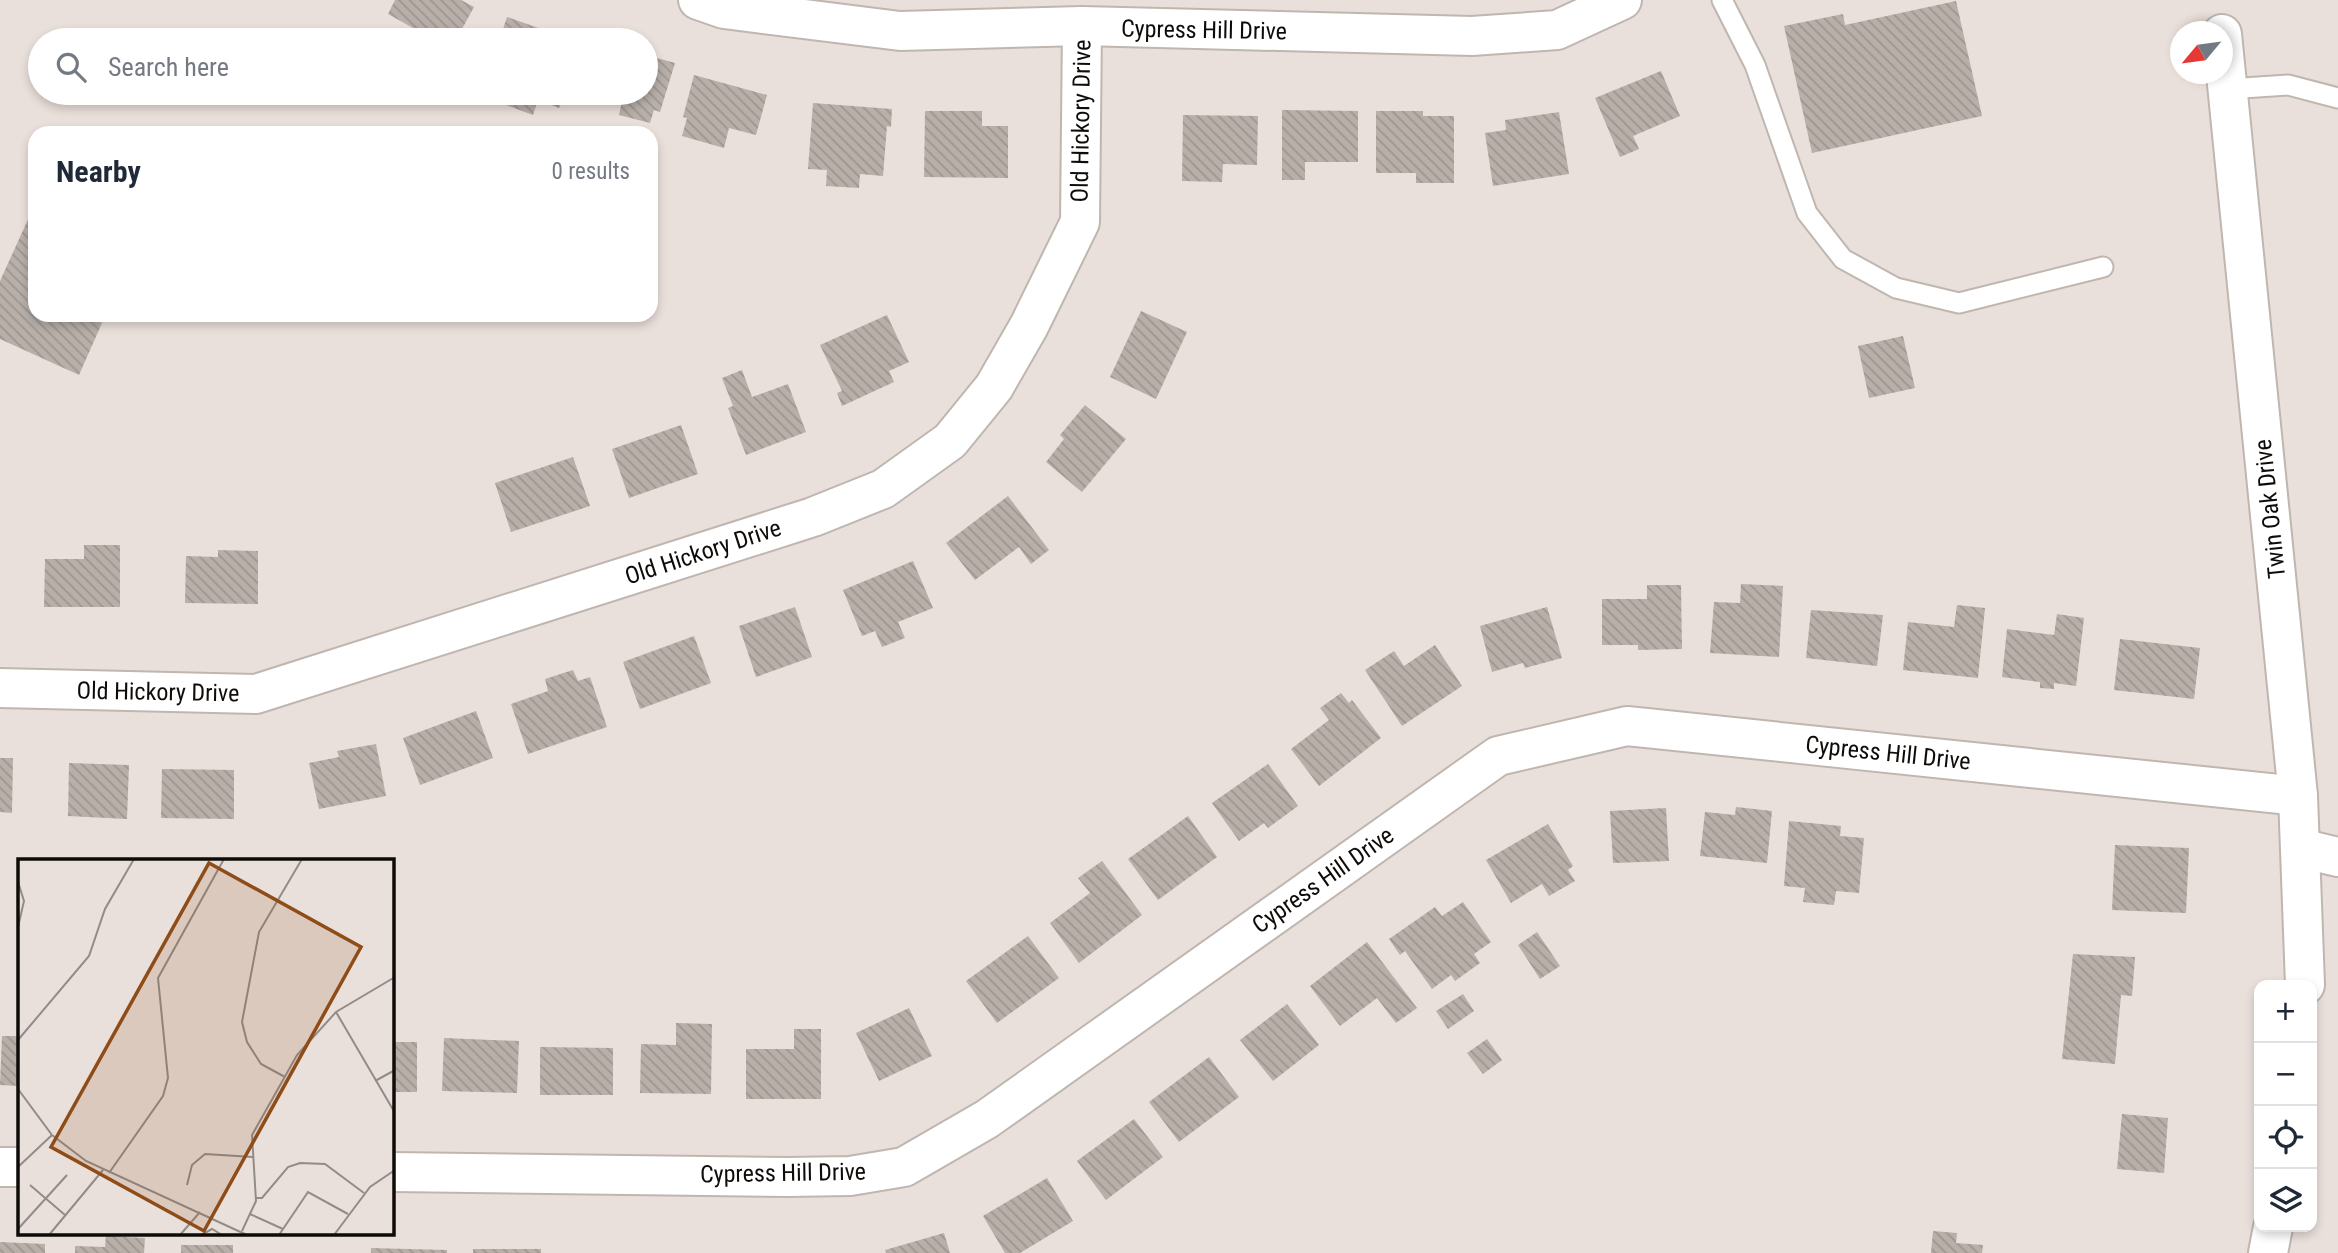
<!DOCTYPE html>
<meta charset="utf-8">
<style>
body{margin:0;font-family:"Roboto Condensed",sans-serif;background:#f6f6f7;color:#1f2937}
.controls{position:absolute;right:21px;bottom:21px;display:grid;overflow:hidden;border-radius:14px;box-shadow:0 4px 10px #0003}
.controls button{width:63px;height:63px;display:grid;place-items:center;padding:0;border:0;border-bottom:2px solid #e0e1e3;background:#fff;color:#1f2937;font:35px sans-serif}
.compass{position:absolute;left:2170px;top:21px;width:63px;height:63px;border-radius:50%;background:#fff;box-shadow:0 4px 10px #0003;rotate:241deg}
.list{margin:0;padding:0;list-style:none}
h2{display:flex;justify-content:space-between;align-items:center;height:91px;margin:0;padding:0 28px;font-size:30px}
h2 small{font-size:23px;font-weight:400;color:#747a83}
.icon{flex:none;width:38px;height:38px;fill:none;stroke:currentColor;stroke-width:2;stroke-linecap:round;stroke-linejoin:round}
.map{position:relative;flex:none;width:2338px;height:1253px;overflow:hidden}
.search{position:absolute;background:#fff;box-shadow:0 4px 10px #0003;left:28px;top:28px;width:630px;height:77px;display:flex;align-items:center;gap:18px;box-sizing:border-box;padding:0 24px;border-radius:38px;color:#747a83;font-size:26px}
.panel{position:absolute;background:#fff;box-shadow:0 4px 10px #0003;left:28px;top:126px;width:630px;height:196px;border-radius:21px}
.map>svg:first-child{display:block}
</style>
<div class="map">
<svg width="2338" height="1253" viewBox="0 0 2338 1253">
<defs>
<pattern id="building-back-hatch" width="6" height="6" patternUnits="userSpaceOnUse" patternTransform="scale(1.75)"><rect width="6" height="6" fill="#b8afa9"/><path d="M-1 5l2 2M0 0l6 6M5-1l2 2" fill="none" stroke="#9d9590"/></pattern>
</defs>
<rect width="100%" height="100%" fill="#eae0db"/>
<!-- building -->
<g fill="url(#building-back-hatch)">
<polygon points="395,0 461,0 474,7 456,40 428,40 429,37 388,14"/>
<polygon points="1956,1 1982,116 1812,153 1784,26 1843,14 1845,25"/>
<polygon points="507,17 561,36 559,40 503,40 504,36 501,35"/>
<polygon points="646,55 675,63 660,112 654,110 650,123 619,115 622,101 595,93 646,93"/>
<polygon points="1661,71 1680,116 1633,136 1639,149 1620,157 1595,98"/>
<polygon points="694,75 767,95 756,135 729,128 724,148 682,136 687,118 683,117"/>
<polygon points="510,93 565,93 559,108 538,100 533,115 506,105"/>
<polygon points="813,103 892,109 891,127 887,126 883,176 860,174 859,188 826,186 827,170 808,169"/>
<polygon points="1282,110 1358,111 1358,162 1305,162 1305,180 1282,180"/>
<polygon points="925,111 982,111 982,126 1008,126 1008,178 924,177"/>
<polygon points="1376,111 1423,111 1423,116 1454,116 1454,183 1416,183 1416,173 1376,173"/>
<polygon points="1559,112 1569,174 1493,186 1485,133 1506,130 1505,120"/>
<polygon points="1183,115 1258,116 1257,165 1223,164 1222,182 1182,181"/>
<polygon points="35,204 35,315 83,315 102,323 79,375 0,339 0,281"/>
<polygon points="1141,311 1187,332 1156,399 1110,377"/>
<polygon points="887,315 909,362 889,371 894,382 842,406 837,393 842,391 820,345"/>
<polygon points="1903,336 1915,388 1869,398 1858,346"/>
<polygon points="742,370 752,397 788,384 806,432 746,455 728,408 733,406 722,378"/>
<polygon points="1085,405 1126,439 1082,492 1046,462 1064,439 1060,435"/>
<polygon points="681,425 698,474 629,498 612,449"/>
<polygon points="573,457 590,506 511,532 495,483"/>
<polygon points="1008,496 1049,550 1031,564 1019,547 975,580 946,543"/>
<polygon points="84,545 120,545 120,607 44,607 45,559 84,559"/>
<polygon points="218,550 258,551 258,604 185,603 186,556 218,557"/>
<polygon points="913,561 933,608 898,622 905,638 882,647 875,631 862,636 843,590"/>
<polygon points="1741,584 1783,586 1779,657 1710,653 1714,602 1740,603"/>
<polygon points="1647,585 1681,585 1682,649 1638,650 1638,645 1602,645 1602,599 1647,599"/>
<polygon points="1957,605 1985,608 1978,678 1903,670 1908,622 1954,627"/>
<polygon points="795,607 812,657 756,677 739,626"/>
<polygon points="1547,607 1562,658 1525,668 1523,663 1492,672 1480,626"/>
<polygon points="1811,610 1883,615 1877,666 1806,658"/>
<polygon points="2057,614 2084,618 2076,686 2054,683 2054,689 2040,688 2040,682 2002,677 2007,629 2054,635"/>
<polygon points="694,636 711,683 640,709 623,662"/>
<polygon points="2120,639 2200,648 2194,699 2114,690"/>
<polygon points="1435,645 1462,686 1402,726 1365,670 1394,651 1404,666"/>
<polygon points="573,670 578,681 590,677 607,727 528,754 511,704 548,691 545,679"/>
<polygon points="1341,693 1349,703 1352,700 1381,738 1319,786 1291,749 1329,720 1320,708"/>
<polygon points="476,711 493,758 420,785 403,738"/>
<polygon points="376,744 386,796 319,809 309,763 339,757 337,751"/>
<polygon points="0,758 13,758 12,813 0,812"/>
<polygon points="69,763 129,765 127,819 68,816"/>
<polygon points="1268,764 1298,806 1268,828 1264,823 1239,841 1212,803"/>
<polygon points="162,769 234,770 234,819 161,818"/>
<polygon points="1736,807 1772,811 1767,863 1700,856 1705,812 1735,815"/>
<polygon points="1666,808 1669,861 1613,863 1610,811"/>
<polygon points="1188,816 1217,857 1158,900 1128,859"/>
<polygon points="1789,821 1841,826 1840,836 1864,838 1859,893 1836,891 1834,905 1803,902 1805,888 1784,886"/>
<polygon points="1548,824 1573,866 1568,870 1575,881 1549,896 1542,884 1511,903 1486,860"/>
<polygon points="2115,845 2189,848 2186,913 2112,910"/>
<polygon points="1102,861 1142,915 1079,963 1050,923 1090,893 1078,878"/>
<polygon points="1463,902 1491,942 1474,954 1480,963 1455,981 1451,975 1432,989 1405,951 1400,955 1389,939 1435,907 1442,916"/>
<polygon points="1537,932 1560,966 1540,979 1518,945"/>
<polygon points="1028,936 1059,978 997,1023 966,981"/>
<polygon points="1367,942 1417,1008 1396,1023 1377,998 1340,1026 1310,986"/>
<polygon points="2073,954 2135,957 2132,996 2121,995 2115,1064 2062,1059"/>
<polygon points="1463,994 1474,1011 1448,1029 1436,1011"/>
<polygon points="1287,1004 1319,1045 1273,1081 1240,1040"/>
<polygon points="909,1008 932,1056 879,1081 856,1033"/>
<polygon points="676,1023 712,1024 711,1094 640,1093 641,1044 676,1045"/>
<polygon points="794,1029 821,1029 821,1099 746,1099 746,1049 794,1049"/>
<polygon points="2,1036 19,1036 19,1086 0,1085"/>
<polygon points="444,1038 519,1041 517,1093 442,1091"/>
<polygon points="1487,1039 1502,1060 1483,1074 1467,1053"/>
<rect x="392" y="1042" width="25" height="50"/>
<polygon points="540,1047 613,1048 613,1095 540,1095"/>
<polygon points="1209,1057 1239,1097 1179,1142 1149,1102"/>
<polygon points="2122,1114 2168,1118 2164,1173 2117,1169"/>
<polygon points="1134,1119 1163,1157 1106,1200 1077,1161"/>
<polygon points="1047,1178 1073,1221 1020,1253 1005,1253 983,1216"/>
<polygon points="1933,1231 1957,1233 1956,1243 1983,1245 1982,1253 1931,1253"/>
<polygon points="944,1233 950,1253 886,1253 885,1250"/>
<polygon points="106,1236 145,1238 144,1253 75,1253 75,1246 105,1247"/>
<polygon points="0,1242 45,1244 45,1253 0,1253"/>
<rect x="181" y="1245" width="52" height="8"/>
<polygon points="371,1248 447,1250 447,1253 371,1253"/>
<rect x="473" y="1249" width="68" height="4"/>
</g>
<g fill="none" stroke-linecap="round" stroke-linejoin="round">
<defs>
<g id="service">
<polyline points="1722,0 1755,65 1807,213 1843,259 1896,288 1959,303 2103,267"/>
<polyline points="2228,89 2288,85 2338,98"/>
</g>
<g id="minor">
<polyline points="698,0 724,9 900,31 1082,26 1472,36 1557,30 1622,0"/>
<polyline points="2222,34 2298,796 2305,985"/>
<polyline points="0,688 256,694 813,517 883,489 950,441 994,387 1029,326 1080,222 1082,26"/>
<polyline points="2300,848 2338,857"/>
<polyline points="0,1167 19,1167"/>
<polyline points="392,1172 788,1177 850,1176 904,1167 987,1119 1498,756 1627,726 2298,796"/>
<polyline points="2268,1253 2273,1227"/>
</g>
</defs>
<!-- service casing -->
<use href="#service" stroke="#bfb6b0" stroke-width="23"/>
<!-- minor casing -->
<use href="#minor" stroke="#bfb6b0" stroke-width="42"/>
<!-- service -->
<use href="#service" stroke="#fff" stroke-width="19"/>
<!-- minor -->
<use href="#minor" stroke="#fff" stroke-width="38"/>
</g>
<g text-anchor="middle" stroke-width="7" stroke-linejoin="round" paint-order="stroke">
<!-- street labels -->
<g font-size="24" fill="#0e0b09" stroke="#fff">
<text transform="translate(1204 30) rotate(1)" y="8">Cypress Hill Drive</text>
<text transform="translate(1081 121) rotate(-89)" y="8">Old Hickory Drive</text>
<text transform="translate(2270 509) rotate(-96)" y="8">Twin Oak Drive</text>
<text transform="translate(703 552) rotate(-18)" y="8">Old Hickory Drive</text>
<text transform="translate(158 692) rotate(1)" y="8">Old Hickory Drive</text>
<text transform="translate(1888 753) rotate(6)" y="8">Cypress Hill Drive</text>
<text transform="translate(1323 880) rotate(-35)" y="8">Cypress Hill Drive</text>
<text transform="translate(783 1173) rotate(-1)" y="8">Cypress Hill Drive</text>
</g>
</g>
<!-- overview -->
<g transform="translate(18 859)">
<rect width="376" height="376" fill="#eae0db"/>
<path fill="none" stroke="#928b87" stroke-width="2" d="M0,23l6,19 -6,26M318,153l59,101M0,181l71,-84 16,-47 29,-50M267,218l-24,-13 -14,-22 -5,-20 17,-90 43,-73M357,222l20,-11M0,230l34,46 34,26 161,74M0,308l34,-32M91,314l54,-77 5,-18 -10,-100 66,-119M12,326l35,30M169,326l5,-20 13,-11 48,3M238,339h6l26,-31 12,-4 25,1 39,29M232,355l33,15M0,370l49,-54M224,372l14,-30 -4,-66 45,-80 39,-43 59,-35M31,376l54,-65M162,376l20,-23M183,376l11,-6 10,6M261,376l29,-43 40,22M316,376l36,-48 25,-17"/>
<path fill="#8e4c19" fill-opacity="0.15" stroke="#8e4c19" stroke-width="3.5" d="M191,4l152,84 -157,284 -153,-84z"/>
<rect width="376" height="376" fill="none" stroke="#0e0b09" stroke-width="3.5"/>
</g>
</svg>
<div class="controls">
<button>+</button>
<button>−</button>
<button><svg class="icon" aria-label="locate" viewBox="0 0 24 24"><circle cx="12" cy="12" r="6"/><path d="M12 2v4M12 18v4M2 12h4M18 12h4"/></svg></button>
<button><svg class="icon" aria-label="layers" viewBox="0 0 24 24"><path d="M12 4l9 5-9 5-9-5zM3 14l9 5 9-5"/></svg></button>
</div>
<svg class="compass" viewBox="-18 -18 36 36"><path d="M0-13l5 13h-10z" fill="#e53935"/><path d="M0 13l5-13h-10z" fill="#747a83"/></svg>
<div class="search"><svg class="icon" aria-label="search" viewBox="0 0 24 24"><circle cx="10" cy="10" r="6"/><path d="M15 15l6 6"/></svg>Search here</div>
<section class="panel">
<h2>Nearby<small>0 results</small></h2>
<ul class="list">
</ul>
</section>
</div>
